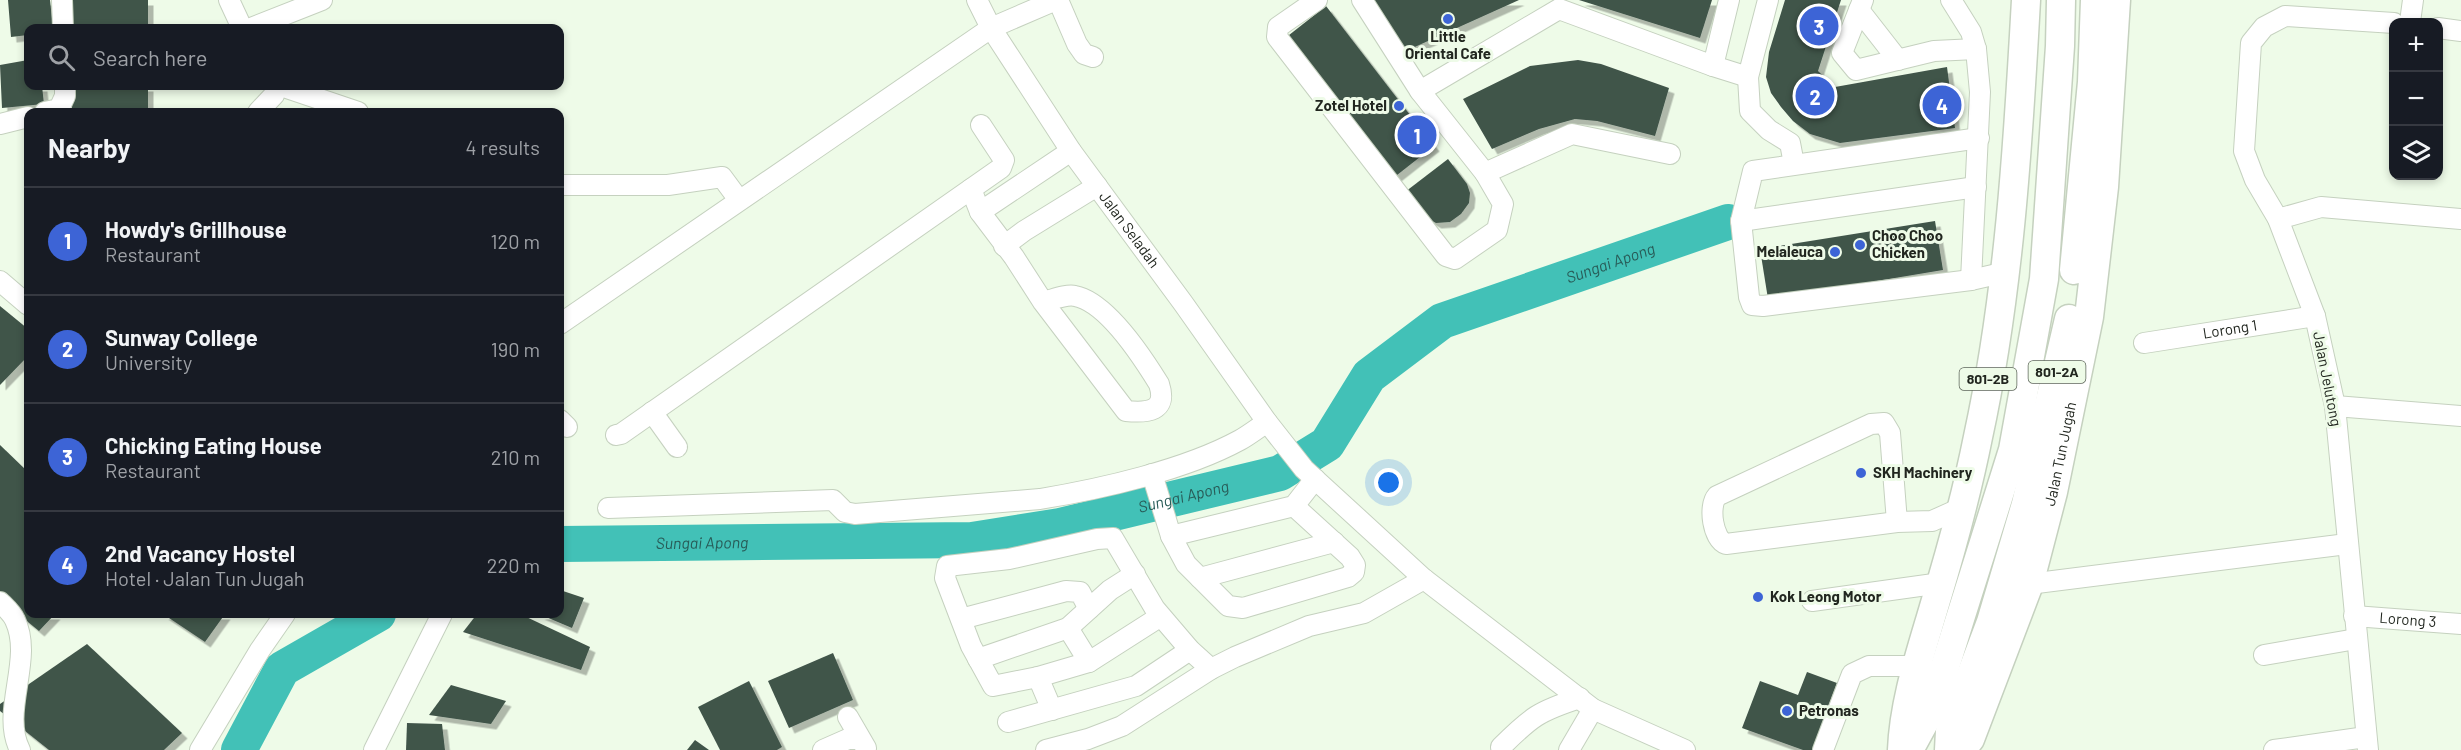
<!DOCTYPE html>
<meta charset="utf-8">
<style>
body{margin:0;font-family:Barlow,sans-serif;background:#242831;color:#f1f3f6}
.controls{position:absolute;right:18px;top:18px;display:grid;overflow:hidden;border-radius:12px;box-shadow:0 3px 9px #0003}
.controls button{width:54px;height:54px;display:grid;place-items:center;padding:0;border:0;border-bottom:2px solid #363941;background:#171b24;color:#f1f3f6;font:30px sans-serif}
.you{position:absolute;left:1389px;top:483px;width:21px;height:21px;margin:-15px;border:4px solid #fff;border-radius:50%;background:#1a73e8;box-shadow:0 0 0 9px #1a73e833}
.badge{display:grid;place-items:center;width:39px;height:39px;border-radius:50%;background:#3d64d6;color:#fff;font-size:20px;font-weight:700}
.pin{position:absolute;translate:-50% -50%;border:3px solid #fff;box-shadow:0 2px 6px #0006}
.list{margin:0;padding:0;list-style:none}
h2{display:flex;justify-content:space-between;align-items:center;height:78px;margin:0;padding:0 24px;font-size:26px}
h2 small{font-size:20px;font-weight:400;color:#9ea1a6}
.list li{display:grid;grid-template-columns:39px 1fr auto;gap:18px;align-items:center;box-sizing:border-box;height:108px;padding:0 24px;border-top:2px solid #363941}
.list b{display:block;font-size:22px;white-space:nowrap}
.list p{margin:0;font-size:20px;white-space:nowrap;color:#9ea1a6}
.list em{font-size:20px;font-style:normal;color:#9ea1a6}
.icon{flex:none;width:33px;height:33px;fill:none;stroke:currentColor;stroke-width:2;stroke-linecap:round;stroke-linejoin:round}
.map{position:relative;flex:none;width:2461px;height:750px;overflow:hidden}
.search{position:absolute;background:#171b24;box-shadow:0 3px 9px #0003;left:24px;top:24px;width:540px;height:66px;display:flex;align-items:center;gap:15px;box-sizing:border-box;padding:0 21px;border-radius:12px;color:#9ea1a6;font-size:22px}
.panel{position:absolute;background:#171b24;box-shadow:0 3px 9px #0003;left:24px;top:108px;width:540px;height:510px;border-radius:12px}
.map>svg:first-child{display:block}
</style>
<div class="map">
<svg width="2461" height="750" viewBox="0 0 2461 750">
<defs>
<filter id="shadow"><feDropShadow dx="5.5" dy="5.5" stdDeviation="0" flood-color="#0004"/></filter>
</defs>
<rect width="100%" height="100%" fill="#eefbe8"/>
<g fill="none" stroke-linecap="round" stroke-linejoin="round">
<!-- river -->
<g stroke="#42c1b7" stroke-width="36">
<path id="s1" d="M560,544l412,-4 88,-14 220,-53 47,-29 42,-68 73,-55 286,-99"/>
<polyline points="239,750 282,669 378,614"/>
</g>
</g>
<!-- building -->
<g fill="#41544a" filter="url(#shadow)">
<polygon points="8,0 50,0 53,28 28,28 28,35 11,37"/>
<rect x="71" y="0" width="77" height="28"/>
<polygon points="1368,0 1519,0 1397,55"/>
<polygon points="1579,0 1712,0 1700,38"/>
<polygon points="1785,0 1841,0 1818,71 1835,87 1947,67 1955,128 1840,143 1810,134 1793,121 1781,107 1771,93 1766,77 1769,52"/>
<polygon points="1326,6 1434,146 1392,179 1284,39"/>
<polygon points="28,60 28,86 42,86 44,104 2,108 0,65"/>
<polygon points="1578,60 1601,64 1669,88 1655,136 1597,121 1575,119 1539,129 1492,149 1463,99 1530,66"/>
<rect x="72" y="86" width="76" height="26"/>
<polygon points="1448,159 1467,184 1470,193 1469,203 1461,214 1450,222 1436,223 1423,216 1405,192"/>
<polygon points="1935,221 1943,270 1768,299 1760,249"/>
<polygon points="0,306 28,329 28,356 0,385"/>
<polygon points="0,445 28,472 28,614 55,614 39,631 0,599"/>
<polygon points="560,590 584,598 572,628 539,614 560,614"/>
<polygon points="163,614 225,614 205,642"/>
<polygon points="477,614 520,614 590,647 581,670 463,632"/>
<polygon points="87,644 182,733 164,750 49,750 0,711 0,704"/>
<polygon points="833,653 853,700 789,728 768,681"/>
<polygon points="1807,672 1837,683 1812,750 1803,750 1742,728 1760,681 1798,695"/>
<polygon points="749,681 782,747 777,750 720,750 698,707"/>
<polygon points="451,685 506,701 491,724 429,715"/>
<polygon points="407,723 442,724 445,750 406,750"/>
<polygon points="695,740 709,750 687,750"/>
</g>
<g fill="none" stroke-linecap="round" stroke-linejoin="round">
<defs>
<g id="minor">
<polyline points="62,0 63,28"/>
<polyline points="229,0 242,28"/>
<path id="s2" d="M977,0l14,28 80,123 112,152 84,119 37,47 120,110 169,130 92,41"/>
<polyline points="1058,0 1077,44 1084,54 1093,57"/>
<polyline points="1317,0 1278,27 1277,37 1446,256 1455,259 1497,230 1503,204 1485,173"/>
<polyline points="1362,0 1420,91"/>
<polyline points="1768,0 1748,77 1750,111 1769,130 1790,143 1794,164"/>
<polyline points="1863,0 1842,53 1856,70 1934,51 1976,49"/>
<polyline points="1951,0 1971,32 1976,49 1980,92 1971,280"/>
<polyline points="1859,10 1898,60"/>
<polyline points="2410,22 2413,0"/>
<polyline points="251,28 322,0"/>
<polyline points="2438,28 2461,31"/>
<polyline points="1713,66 1748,77"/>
<polyline points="281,86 358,112"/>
<polyline points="45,112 59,109 65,96 65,86"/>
<polyline points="258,112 274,95 277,86"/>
<polyline points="0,124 28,117"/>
<polyline points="1979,138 1753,171 1741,221 1749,297 1752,305 1763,306 1971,280 2006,272"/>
<polyline points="1670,154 1572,134 1485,173 1420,91 1559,9 1713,66 1729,0"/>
<polyline points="560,185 668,185 722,177 739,200"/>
<path d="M971,189l9,23 34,45 29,45 83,109c21,2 42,1 33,-27 -16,-26 -52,-82 -84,-88 -9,-2 -23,4 -32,6"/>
<polyline points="980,212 1071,151"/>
<polyline points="2278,219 2321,207 2461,219"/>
<polyline points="1741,221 1976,187"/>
<polyline points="1004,246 1024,231 1097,186"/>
<polyline points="0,281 28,305"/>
<polyline points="560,324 991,28 1056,0"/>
<path id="s3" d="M2144,343l171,-27"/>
<polyline points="2335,406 2461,416"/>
<polyline points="652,412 677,447"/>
<polyline points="560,420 567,427"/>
<polyline points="616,435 621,434 1001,168 1004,160 981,125"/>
<polyline points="1152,474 1171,536 1186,564 1228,606 1243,608 1348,577 1354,572 1355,565 1350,557 1294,506"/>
<path d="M608,508l225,-8 12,12 10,2 185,-15c61,-10 145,-29 200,-59 9,-5 18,-12 27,-18"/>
<path d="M1897,522l-7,-89 -6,-10 -13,1 -154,72c-9,10 -4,44 9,48l171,-22 35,-1 29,-13"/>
<polyline points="1171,536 1294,506 1315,479"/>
<polyline points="1200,578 1334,542"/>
<polyline points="2029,584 2347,544"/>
<polyline points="1812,601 1941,583"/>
<path d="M0,602c5,5 12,11 15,18 19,40 -15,91 5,130"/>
<polyline points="1161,616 1089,662 1038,677 993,686 971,646 945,578 947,566 1009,559 1097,539 1113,538 1155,609 1190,650 1211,669"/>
<path id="s4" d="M2354,616l107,8"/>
<polyline points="961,619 1066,591 1080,592 1089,609"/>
<polyline points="1068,628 1089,662"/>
<polyline points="2264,655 2356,639"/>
<polyline points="978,659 1068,628 1110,590 1135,574"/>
<polyline points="1038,677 1052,710"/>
<polyline points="848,717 866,748"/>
<polyline points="1008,722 1136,686 1190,650"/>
<path d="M1501,747c30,-30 38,-36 79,-49"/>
<polyline points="200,750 260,650 285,614"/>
<polyline points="374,750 442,614"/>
<polyline points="823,750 848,739 860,739"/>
<polyline points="1046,750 1088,739 1122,726 1211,669 1235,657 1309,626 1364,613 1424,579"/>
<polyline points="1569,750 1593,709"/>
<polyline points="1823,750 1852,674 1869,666 1917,666"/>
<polyline points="2274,750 2366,737"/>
<polyline points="2368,750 2335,406 2315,316 2278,219 2255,180 2244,151 2251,43 2264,27 2285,16 2394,23"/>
</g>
<g id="highway">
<polyline points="2074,270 2092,82 2095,0"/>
<path d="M1902,750c2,-51 20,-101 34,-150 16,-53 31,-108 42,-163 31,-143 40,-291 48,-437"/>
<polyline points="1909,750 1932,708 2013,450 2044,279 2060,46 2061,0"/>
<polyline points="1949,750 1950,731 1991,622 2026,504 2069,319"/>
<path id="s5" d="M1961,750l9,-11 59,-155 24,-92 36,-175 15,-130 12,-187"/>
</g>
</defs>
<!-- minor casing -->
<use href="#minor" stroke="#c5d1bf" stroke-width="22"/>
<!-- highway casing -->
<use href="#highway" stroke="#c5d1bf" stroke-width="31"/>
<!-- minor -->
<use href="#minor" stroke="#fff" stroke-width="20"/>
<!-- highway -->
<use href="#highway" stroke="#fff" stroke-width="28"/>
</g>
<!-- markers -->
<g fill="#3d64d6" stroke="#eefbe8" stroke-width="2">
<circle cx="1448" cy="19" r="6"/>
<circle cx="1399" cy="106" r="6"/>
<circle cx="1860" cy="245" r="6"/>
<circle cx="1835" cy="252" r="6"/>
<circle cx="1861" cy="473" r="6"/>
<circle cx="1758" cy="597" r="6"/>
<circle cx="1787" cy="711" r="6"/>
</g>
<g text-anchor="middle" stroke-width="6" stroke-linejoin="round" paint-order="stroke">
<!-- shield labels -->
<g fill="#eefbe8" stroke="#5e665b" stroke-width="1.5">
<rect x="2028.5" y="361" width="57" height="22" rx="4.5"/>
<rect x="1959.5" y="368" width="57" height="22" rx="4.5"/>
</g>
<g font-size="14" font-weight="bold" fill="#21261f">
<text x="2057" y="377">801-2A</text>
<text x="1988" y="384">801-2B</text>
</g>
<!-- poi labels -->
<g font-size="15" font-weight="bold" fill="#21261f" stroke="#eefbe8" text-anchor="start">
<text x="1448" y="42" text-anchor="middle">Little<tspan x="1448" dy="17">Oriental Cafe</tspan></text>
<text x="1387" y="111" text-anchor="end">Zotel Hotel</text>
<text x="1872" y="241">Choo Choo<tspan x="1872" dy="17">Chicken</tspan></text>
<text x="1823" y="257" text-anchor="end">Melaleuca</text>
<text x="1873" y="478">SKH Machinery</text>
<text x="1770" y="602">Kok Leong Motor</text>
<text x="1799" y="716">Petronas</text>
</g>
<!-- street labels -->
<g font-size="15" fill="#21261f" stroke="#eefbe8">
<text dy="5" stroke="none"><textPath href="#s2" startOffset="276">Jalan Seladah</textPath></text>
<text dy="5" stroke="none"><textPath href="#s3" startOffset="87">Lorong 1</textPath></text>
<text transform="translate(2327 379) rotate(79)" y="5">Jalan Jelutong</text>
<text dy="5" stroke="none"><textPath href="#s5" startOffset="314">Jalan Tun Jugah</textPath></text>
<text dy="5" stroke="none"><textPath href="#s4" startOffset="54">Lorong 3</textPath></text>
</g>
<!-- water labels -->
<g font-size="16" font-style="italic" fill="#285c58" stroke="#eefbe8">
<text dy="6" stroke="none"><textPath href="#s1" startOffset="1132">Sungai Apong</textPath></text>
<text dy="6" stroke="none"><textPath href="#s1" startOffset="628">Sungai Apong</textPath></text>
<text dy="6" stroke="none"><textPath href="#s1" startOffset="142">Sungai Apong</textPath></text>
</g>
</g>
</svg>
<div class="controls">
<button>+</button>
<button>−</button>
<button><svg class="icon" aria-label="layers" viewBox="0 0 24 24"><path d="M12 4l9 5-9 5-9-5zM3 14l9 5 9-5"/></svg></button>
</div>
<div class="you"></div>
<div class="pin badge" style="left:1417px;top:135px">1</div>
<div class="pin badge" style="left:1815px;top:96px">2</div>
<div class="pin badge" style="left:1819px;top:26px">3</div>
<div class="pin badge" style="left:1942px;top:105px">4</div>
<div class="search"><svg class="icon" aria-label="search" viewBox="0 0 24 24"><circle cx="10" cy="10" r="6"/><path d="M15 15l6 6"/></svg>Search here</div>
<section class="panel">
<h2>Nearby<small>4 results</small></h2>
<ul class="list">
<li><span class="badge">1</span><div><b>Howdy's Grillhouse</b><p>Restaurant</p></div><em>120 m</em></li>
<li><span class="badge">2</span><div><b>Sunway College</b><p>University</p></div><em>190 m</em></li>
<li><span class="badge">3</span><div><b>Chicking Eating House</b><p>Restaurant</p></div><em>210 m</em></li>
<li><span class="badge">4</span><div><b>2nd Vacancy Hostel</b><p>Hotel · Jalan Tun Jugah</p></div><em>220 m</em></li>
</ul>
</section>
</div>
